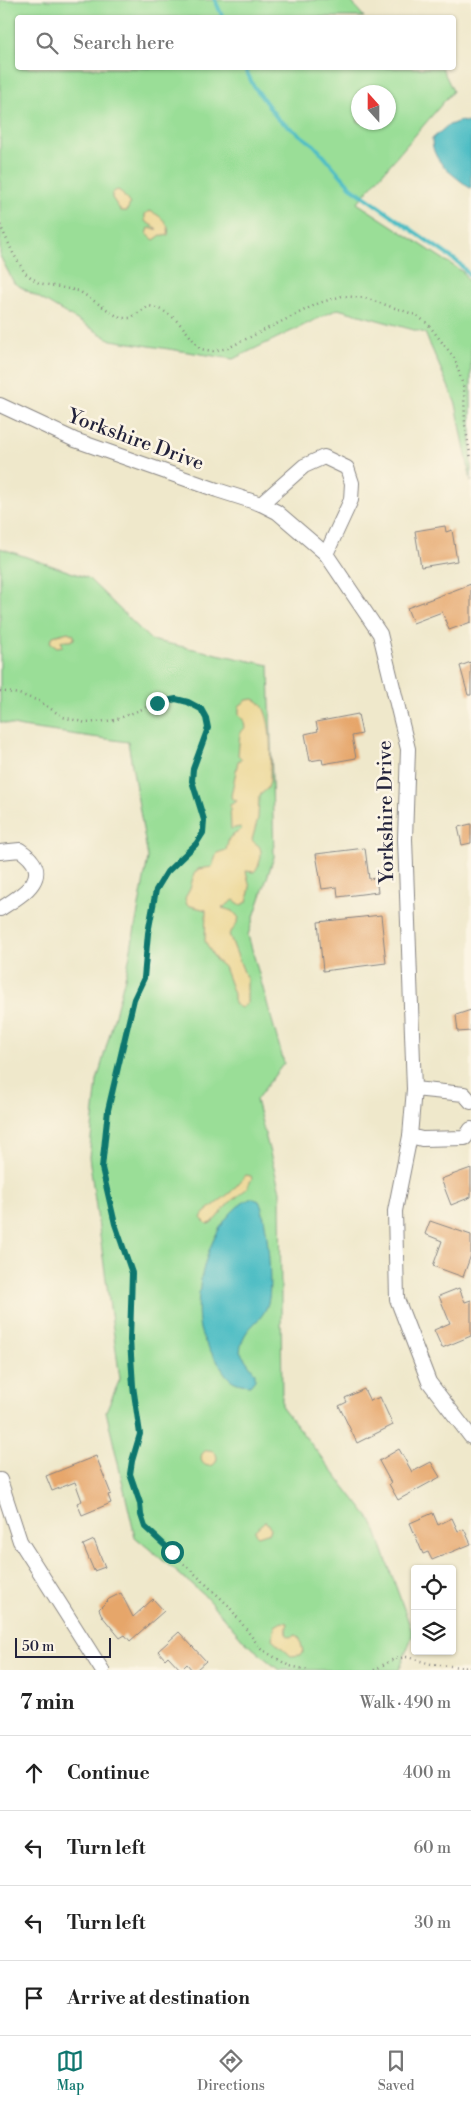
<!DOCTYPE html>
<meta charset="utf-8">
<style>
body{margin:0;font-family:"Libre Bodoni",serif;background:#f6f6f6;color:#222}
.controls{position:absolute;right:15px;bottom:15px;display:grid;overflow:hidden;border-radius:5px;box-shadow:0 1px 4px #0004}
.controls button{width:45px;height:45px;display:grid;place-items:center;padding:0;border:0;border-bottom:1px solid #e0e0e0;background:#fff;color:#222;font:25px sans-serif}
.compass{position:absolute;left:351px;top:85px;width:45px;height:45px;border-radius:50%;background:#fff;box-shadow:0 1px 4px #0004;rotate:339deg}
.scale{position:absolute;left:15px;bottom:12px;width:96px;box-sizing:border-box;padding-left:5px;border:2px solid #22223b;border-top:0;font-size:14px;line-height:18px;white-space:nowrap;color:#22223b;-webkit-text-stroke:4px #fcf5e5;paint-order:stroke}
.stop{position:absolute;width:15px;height:15px;margin:-11px;border:4px solid #0f766e;border-radius:50%;background:#fff}
.stop.end{background:#0f766e;border-color:#fff;box-shadow:0 1px 5px #0008}
.list{margin:0;padding:0;list-style:none}
h2{display:flex;justify-content:space-between;align-items:center;height:65px;margin:0;padding:0 20px;font-size:21px}
h2 small{font-size:16px;font-weight:400;color:#767676}
.list li{display:grid;grid-template-columns:32px 1fr auto;gap:15px;align-items:center;box-sizing:border-box;height:75px;padding:0 20px;border-top:1px solid #e0e0e0}
.list b{display:block;font-size:19px;white-space:nowrap}
.list em{font-size:16px;font-style:normal;color:#767676}
.icon{flex:none;width:28px;height:28px;fill:none;stroke:currentColor;stroke-width:2;stroke-linecap:round;stroke-linejoin:round}
.map{position:relative;flex:none;width:471px;height:1670px;overflow:hidden}
.search{position:absolute;background:#fff;box-shadow:0 1px 4px #0004;left:15px;right:15px;top:15px;height:55px;display:flex;align-items:center;gap:12px;box-sizing:border-box;padding:0 18px;border-radius:5px;color:#767676;font-size:19px}
.sheet{height:365px;background:#fff}
nav{display:flex;justify-content:space-around;align-items:center;box-sizing:border-box;height:70px;border-top:1px solid #e0e0e0;background:#fff;font-size:14px;color:#767676}
nav a{display:grid;justify-items:center;gap:2px}
nav .on{color:#0f766e}
.map>svg:first-child{display:block}
</style>
<div class="map">
<svg width="471" height="1670" viewBox="0 0 471 1670">
<rect width="100%" height="100%" fill="#fcf5e5"/>
<filter id="ink" filterUnits="userSpaceOnUse"><feTurbulence type="fractalNoise" baseFrequency=".02" numOctaves="2"/><feDisplacementMap in="SourceGraphic" scale="10" xChannelSelector="R" yChannelSelector="G"/><feConvolveMatrix kernelMatrix="1 2 1 2 8 2 1 2 1" color-interpolation-filters="sRGB"/></filter>
<filter id="wash" filterUnits="userSpaceOnUse"><feTurbulence type="fractalNoise" baseFrequency=".0096" numOctaves="4" result="noise"/><feDisplacementMap in="SourceGraphic" scale="20" xChannelSelector="R" yChannelSelector="G"/><feGaussianBlur stdDeviation="1.12" result="paint"/><feColorMatrix in="noise" values="0 0 0 0 0 0 0 0 0 0 0 0 0 0 0 0 0 1.4 0 .05"/><feComposite in="paint" operator="in"/></filter>
<g filter="url(#wash)">
<rect width="100%" height="100%" fill="#efe8cb"/>
<!-- green -->
<g fill="#9ade97" stroke="#5e8069" fill-rule="evenodd">
<path d="M0,0h350l14,17 -346,1v50h424l11,23 -96,112 106,69 8,14v195l-15,-77 -31,-71 -87,-24 -105,50 -122,-19 -97,-57 -14,-27zM358,92h30v30h-30z"/>
<polygon points="0,548 88,578 151,640 269,665 274,857 248,935 284,1063 256,1100 280,1191 282,1407 373,1523 413,1634 399,1670 279,1670 244,1641 203,1594 135,1537 106,1411 120,1379 89,1157 97,1081 127,970 148,858 128,742 22,727 0,722"/>
</g>
<!-- sand -->
<g fill="#eeda9e" stroke="#887e6c">
<polygon points="117,190 120,191 130,204 127,211 121,211 112,198 112,193"/>
<path d="M149,211c10,3 22,13 19,24l-3,1 -4,-1 -7,5 -7,-6 2,-6 8,1 -12,-8v-7z"/>
<polygon points="68,632 74,635 74,639 70,641 61,641 63,646 57,647 50,642 53,636"/>
<path d="M253,699c22,5 17,62 17,81l-2,8 -9,8 -1,22 -6,22c2,3 5,4 7,6 5,7 0,21 -5,26l-8,-1 4,16 -3,15 -6,3 -7,-5 -12,8 11,3 6,7 -4,9 -6,7 18,46v23l-6,5 -7,-4v-10l-10,-27 -9,-8 -10,-18 1,-31 -19,-5 -2,-7 5,-9 4,-15 4,-5 14,-2 5,-14 9,-3 3,-12 13,-9 -2,-2 -9,2 -1,-24 7,-4 -5,-2 -1,-3 7,-35 4,-2 -4,-4 2,-22 5,-5 -1,-7 -5,-6v-9l8,-6z"/>
<polygon points="246,1175 251,1176 252,1179 245,1190 229,1203 212,1223 207,1224 201,1218 204,1213 231,1192"/>
<circle cx="209" cy="1458" r="8"/>
<polygon points="265,1521 271,1528 270,1532 258,1536 255,1533 255,1530"/>
<polygon points="282,1622 288,1623 286,1634 290,1637 296,1635 300,1639 303,1652 301,1655 291,1656 272,1639 275,1626"/>
</g>
<!-- water -->
<g fill="#4fbec5" stroke="#387080">
<path d="M460,121l11,2v66c-17,-14 -39,-26 -39,-50l15,-13z"/>
<path d="M252,1198l7,3c8,14 14,86 9,102 -6,22 -25,20 -28,49l15,21v6l-5,6c-19,-1 -23,-7 -32,-23 -7,-10 -15,-21 -18,-33 -8,-40 11,-115 52,-131z"/>
</g>
<g fill="none" stroke-linecap="round" stroke-linejoin="round">
<!-- stream -->
<g stroke="#4fbec5" stroke-width="4">
<polyline points="215,0 223,18"/>
<polyline points="245,68 253,85 278,119 314,145 352,188 459,263 471,277"/>
</g>
</g>
<g id="blocks">
<!-- building -->
<g fill="#e6a66b">
<polygon points="445,526 446,532 452,530 457,561 421,567 415,531"/>
<polygon points="471,584 471,622 449,630 442,612 413,623 407,608"/>
<polygon points="471,662 471,695 468,695 460,666"/>
<polygon points="358,714 362,734 352,736 356,758 323,764 322,759 310,761 305,734 318,731 316,722"/>
<polygon points="471,824 471,843 462,845 458,827"/>
<polygon points="365,848 369,879 376,878 378,892 338,897 337,887 322,889 316,854"/>
<polygon points="381,915 386,963 323,971 318,922"/>
<polygon points="471,1010 471,1031 458,1032 456,1015"/>
<polygon points="471,1168 471,1197 451,1205 441,1179"/>
<polygon points="430,1221 471,1235 471,1255 463,1277 433,1266 442,1241 425,1234"/>
<polygon points="459,1288 465,1302 471,1300 471,1336 442,1348 434,1330 450,1323 439,1296"/>
<polygon points="364,1389 370,1401 380,1397 393,1425 357,1443 339,1406 347,1402 345,1398"/>
<polygon points="399,1449 412,1472 431,1462 440,1477 398,1500 389,1484 391,1483 379,1461"/>
<polygon points="96,1456 111,1494 108,1495 111,1503 82,1515 77,1503 82,1501 75,1482 52,1491 46,1476"/>
<polygon points="433,1513 438,1525 452,1518 458,1531 464,1529 471,1544 432,1560 428,1552 423,1554 410,1523"/>
<polygon points="94,1540 105,1567 94,1571 83,1545"/>
<polygon points="121,1593 133,1617 153,1599 164,1611 130,1641 125,1635 120,1638 102,1616 99,1609 109,1599"/>
<polygon points="179,1632 206,1661 196,1670 192,1670 187,1664 181,1670 168,1656 165,1659 158,1651"/>
</g>
</g>
</g>
<g filter="url(#ink)">
<use href="#blocks" fill-opacity="0" stroke="#888583" stroke-width="1"/>
<g fill="none" stroke-linecap="round" stroke-linejoin="round">
<defs>
<g id="minor">
<polyline points="0,405 75,440 217,490 261,504 277,512 326,554 380,634 408,749 405,839 414,1089 410,1136 395,1211 397,1299 429,1382 471,1437"/>
<polyline points="261,504 304,466 324,457 347,468 352,483 351,500 326,554"/>
<path d="M0,852l20,-2c36,25 4,44 -20,59"/>
<polyline points="414,1089 464,1094 471,1102"/>
<polyline points="410,1136 422,1139 465,1138 471,1129"/>
<polyline points="0,1480 20,1541 102,1670"/>
</g>
</defs>
<!-- minor casing -->
<use href="#minor" stroke="#888583" stroke-width="16"/>
<!-- path -->
<g stroke="#888583" stroke-width="2.5" stroke-dasharray="1 4" stroke-linecap="butt">
<path d="M0,225l13,28 12,20 14,10 40,8 41,27h10l19,-12c25,5 36,24 51,43l13,2 15,-3 91,-45 23,-7 23,2 51,17 12,9 27,35 9,30 1,36 6,34"/>
<polyline points="0,691 19,694 39,701 63,717 86,723 115,720 157,703 176,699 188,702 201,709 207,718 208,729 193,769 192,781 204,820 203,833 196,844 167,872 155,890 148,933 144,978 134,999 108,1110 102,1168 115,1224 132,1273 130,1340 133,1387 140,1434 132,1461 130,1474 140,1503 141,1515 145,1527 228,1605 261,1649 289,1666 310,1670"/>
<polyline points="374,1670 394,1659 407,1657 431,1664 471,1668"/>
</g>
<!-- minor -->
<use href="#minor" stroke="#fff" stroke-width="14"/>
</g>
</g>
<g fill="none" stroke-linecap="round" stroke-linejoin="round" filter="url(#ink)">
<!-- route -->
<polyline stroke="#0f766e" stroke-width="6" points="157,703 176,699 188,702 201,709 206,718 208,728 193,769 192,781 204,820 203,833 196,844 167,872 156,890 148,933 144,978 134,999 108,1110 102,1168 115,1224 132,1273 130,1340 133,1386 140,1434 132,1461 130,1474 140,1503 141,1515 145,1527 172,1552"/>
</g>
<g text-anchor="middle" stroke-width="5" stroke-linejoin="round" paint-order="stroke">
<!-- street labels -->
<g font-size="20" fill="#22223b" stroke="#fcf5e5">
<text transform="translate(136 439) rotate(20)" y="7">Yorkshire Drive</text>
<text transform="translate(385 812) rotate(-91)" y="7">Yorkshire Drive</text>
</g>
</g>
</svg>
<div class="controls">
<button><svg class="icon" aria-label="locate" viewBox="0 0 24 24"><circle cx="12" cy="12" r="6"/><path d="M12 2v4M12 18v4M2 12h4M18 12h4"/></svg></button>
<button><svg class="icon" aria-label="layers" viewBox="0 0 24 24"><path d="M12 4l9 5-9 5-9-5zM3 14l9 5 9-5"/></svg></button>
</div>
<svg class="compass" viewBox="-18 -18 36 36"><path d="M0-13l5 13h-10z" fill="#e53935"/><path d="M0 13l5-13h-10z" fill="#767676"/></svg>
<div class="scale">50 m</div>
<div class="stop" style="left:172px;top:1552px"></div>
<div class="stop end" style="left:157px;top:703px"></div>
<div class="search"><svg class="icon" aria-label="search" viewBox="0 0 24 24"><circle cx="10" cy="10" r="6"/><path d="M15 15l6 6"/></svg>Search here</div>
</div>
<section class="sheet">
<h2>7 min<small>Walk · 490 m</small></h2>
<ul class="list">
<li><svg class="icon" aria-label="ahead" viewBox="0 0 24 24"><path d="M12 20V5M6 11l6-6 6 6"/></svg><div><b>Continue</b></div><em>400 m</em></li>
<li><svg class="icon" aria-label="left" viewBox="0 0 24 24"><path d="M17 20v-9H6M10 6l-5 5 5 5"/></svg><div><b>Turn left</b></div><em>60 m</em></li>
<li><svg class="icon" aria-label="left" viewBox="0 0 24 24"><path d="M17 20v-9H6M10 6l-5 5 5 5"/></svg><div><b>Turn left</b></div><em>30 m</em></li>
<li><svg class="icon" aria-label="arrive" viewBox="0 0 24 24"><path d="M6 21V4h12l-3 4 3 4H6"/></svg><div><b>Arrive at destination</b></div></li>
</ul>
</section>
<nav>
<a class="on"><svg class="icon" aria-label="map" viewBox="0 0 24 24"><path d="M3 6l6-2 6 2 6-2v14l-6 2-6-2-6 2zM9 4v14M15 6v14"/></svg>Map</a>
<a><svg class="icon" aria-label="directions" viewBox="0 0 24 24"><path d="M12 3l9 9-9 9-9-9zM9 14v-3h6M13 9l2 2-2 2"/></svg>Directions</a>
<a><svg class="icon" aria-label="saved" viewBox="0 0 24 24"><path d="M7 4h10v16l-5-4-5 4z"/></svg>Saved</a>
</nav>
